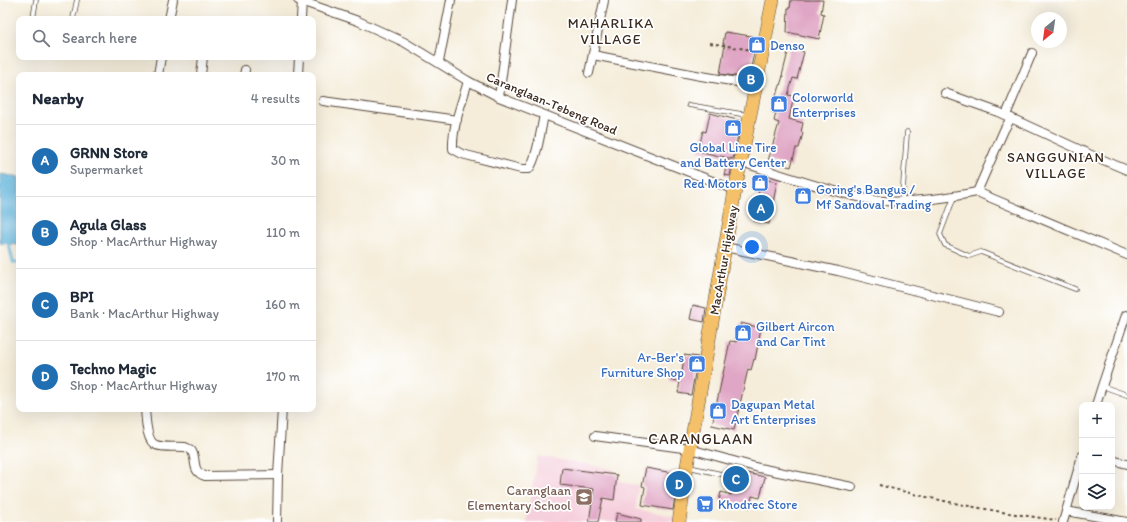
<!DOCTYPE html>
<meta charset="utf-8">
<style>
body{margin:0;font-family:Itim,sans-serif;background:#f2f2f3;color:#1f2937}
.controls{position:absolute;right:12px;bottom:12px;display:grid;overflow:hidden;border-radius:8px;box-shadow:0 4px 16px #0002}
.controls button{width:36px;height:36px;display:grid;place-items:center;padding:0;border:0;border-bottom:1px solid #e0e1e3;background:#fff;color:#1f2937;font:20px sans-serif}
.compass{position:absolute;left:1031px;top:12px;width:36px;height:36px;border-radius:50%;background:#fff;box-shadow:0 4px 16px #0002;rotate:209deg}
.you{position:absolute;left:752px;top:247px;width:14px;height:14px;margin:-10px;border:3px solid #fff;border-radius:50%;background:#1a73e8;box-shadow:0 0 0 6px #1a73e833}
.badge{display:grid;place-items:center;width:26px;height:26px;border-radius:50%;background:#1f6fb2;color:#fff;font-size:13px;font-weight:700}
.pin{position:absolute;translate:-50% -50%;border:2px solid #fff;box-shadow:0 1px 4px #0006}
.list{margin:0;padding:0;list-style:none}
h2{display:flex;justify-content:space-between;align-items:center;height:52px;margin:0;padding:0 16px;font-size:17px}
h2 small{font-size:13px;font-weight:400;color:#747a83}
.list li{display:grid;grid-template-columns:26px 1fr auto;gap:12px;align-items:center;box-sizing:border-box;height:72px;padding:0 16px;border-top:1px solid #e0e1e3}
.list b{display:block;font-size:15px;white-space:nowrap}
.list p{margin:0;font-size:13px;white-space:nowrap;color:#747a83}
.list em{font-size:13px;font-style:normal;color:#747a83}
.icon{flex:none;width:22px;height:22px;fill:none;stroke:currentColor;stroke-width:2;stroke-linecap:round;stroke-linejoin:round}
.map{position:relative;flex:none;width:1127px;height:522px;overflow:hidden}
.search{position:absolute;background:#fff;box-shadow:0 4px 16px #0002;left:16px;top:16px;width:300px;height:44px;display:flex;align-items:center;gap:10px;box-sizing:border-box;padding:0 14px;border-radius:8px;color:#747a83;font-size:15px}
.panel{position:absolute;background:#fff;box-shadow:0 4px 16px #0002;left:16px;top:72px;width:300px;height:340px;border-radius:8px}
.map>svg:first-child{display:block}
</style>
<div class="map">
<svg width="1127" height="522" viewBox="0 0 1127 522">
<rect width="100%" height="100%" fill="#fff"/>
<filter id="ink" filterUnits="userSpaceOnUse"><feTurbulence type="fractalNoise" baseFrequency=".025" numOctaves="2"/><feDisplacementMap in="SourceGraphic" scale="8" xChannelSelector="R" yChannelSelector="G"/><feConvolveMatrix kernelMatrix="1 2 1 2 8 2 1 2 1" color-interpolation-filters="sRGB"/></filter>
<filter id="wash" filterUnits="userSpaceOnUse"><feTurbulence type="fractalNoise" baseFrequency=".012" numOctaves="4" result="noise"/><feDisplacementMap in="SourceGraphic" scale="16" xChannelSelector="R" yChannelSelector="G"/><feGaussianBlur stdDeviation="0.9" result="paint"/><feColorMatrix in="noise" values="0 0 0 0 0 0 0 0 0 0 0 0 0 0 0 0 0 1.4 0 .05"/><feComposite in="paint" operator="in"/></filter>
<g filter="url(#wash)">
<rect width="100%" height="100%" fill="#f5edda"/>
<!-- built -->
<polygon fill="#f5cfdc" points="538,456 613,469 621,482 638,485 636,509 679,517 679,522 526,522"/>
<!-- water -->
<polygon fill="#62b7de" stroke="#4e707e" points="0,174 19,177 19,245 0,243"/>
<g fill="none" stroke-linecap="round" stroke-linejoin="round">
<!-- stream -->
<polyline stroke="#62b7de" stroke-width="3" points="8,240 13,262 19,263"/>
</g>
<g id="blocks">
<!-- building -->
<g fill="#e0a6c5">
<polygon points="791,0 823,0 821,13 824,14 819,39 787,32 788,8 790,8"/>
<polygon points="725,32 757,37 749,78 720,74 725,44 723,44"/>
<polygon points="789,48 804,52 797,79 793,78 788,95 794,96 789,119 803,123 801,132 803,133 799,148 796,148 791,167 768,161 779,123 774,121 776,113 772,112 777,92 778,92 783,76 782,76"/>
<polygon points="710,113 741,121 733,159 698,151 703,131 706,132"/>
<polygon points="728,160 733,161 730,176 724,175"/>
<polygon points="759,178 777,182 769,224 754,221 759,190 757,190"/>
<polygon points="693,305 706,308 704,322 690,319"/>
<polygon points="741,323 761,328 755,360 754,359 751,370 748,369 734,430 712,425 730,341 737,342"/>
<polygon points="684,355 698,357 691,395 678,393 680,381 669,380 671,372 682,373"/>
<polygon points="562,468 617,475 614,500 603,498 598,522 589,522 594,489 560,485"/>
<polygon points="646,468 678,474 673,510 642,505 645,487 642,486"/>
<polygon points="737,471 765,477 760,498 752,496 750,508 719,501 721,492 731,495"/>
<polygon points="617,513 641,519 641,522 615,522"/>
</g>
</g>
</g>
<g filter="url(#ink)">
<use href="#blocks" fill-opacity="0" stroke="#57473a" stroke-width="1"/>
<g fill="none" stroke-linecap="round" stroke-linejoin="round">
<defs>
<g id="lane">
<polyline points="33,19 36,0"/>
<polyline points="73,19 77,0"/>
<polyline points="689,105 747,115"/>
<polyline points="954,197 940,234 945,245 969,256 981,252 1075,289"/>
<polyline points="902,201 907,132"/>
<polyline points="1102,386 1127,395"/>
<polyline points="689,467 730,476"/>
</g>
<g id="street">
<polyline points="298,0 358,21 404,42 468,81 499,97 735,190"/>
<polyline points="169,19 173,0"/>
<polyline points="301,19 302,0"/>
<polyline points="593,55 701,76 756,85"/>
<polyline points="439,62 451,0"/>
<polyline points="589,73 604,1"/>
<polyline points="158,75 161,57"/>
<polyline points="201,75 203,57"/>
<polyline points="244,75 245,70"/>
<polyline points="298,75 299,57"/>
<path d="M468,81c-6,22 -16,45 -15,68l9,5 59,15h8c8,-10 12,-40 15,-54"/>
<polyline points="945,93 998,112 1089,154 1127,170"/>
<polyline points="499,97 512,0"/>
<polyline points="323,101 457,120"/>
<polyline points="1006,115 1032,53"/>
<path d="M741,162c31,10 62,20 94,29 15,4 32,9 48,10 31,2 63,-3 94,-9l150,63"/>
<polyline points="977,192 1004,130 1011,118"/>
<polyline points="725,247 838,271 999,312"/>
<polyline points="1096,405 1102,386 1126,315"/>
<path d="M145,409c1,9 1,33 11,36 8,3 20,1 29,2 2,1 5,2 6,3 7,9 -1,21 14,26l73,-1"/>
<polyline points="595,436 690,449 759,468 852,487"/>
<polyline points="1112,460 1127,464"/>
<polyline points="1066,511 1127,522"/>
<polyline points="277,522 278,475 282,409"/>
<polyline points="1063,522 1082,456"/>
</g>
<polyline id="primary" points="679,522 687,466 735,190 773,0"/>
</defs>
<!-- lane casing -->
<use href="#lane" stroke="#57473a" stroke-width="5.5"/>
<!-- street casing -->
<use href="#street" stroke="#57473a" stroke-width="10"/>
<!-- primary casing -->
<use href="#primary" stroke="#57473a" stroke-width="14"/>
<!-- path -->
<g stroke="#57473a" stroke-width="2" stroke-dasharray="3 3" stroke-linecap="butt">
<polyline points="710,43 752,50"/>
<path d="M879,485c58,16 117,27 177,35"/>
</g>
<!-- lane -->
<use href="#lane" stroke="#fff" stroke-width="4"/>
<!-- street -->
<use href="#street" stroke="#fff" stroke-width="8"/>
<!-- primary -->
<use href="#primary" stroke="#f4c16a" stroke-width="13"/>
</g>
</g>
<!-- icons -->
<defs>
<symbol id="shop-square" viewBox="-11 -11 22 22"><rect x="-9" y="-9" width="18" height="18" rx="4" fill="#3f7fe0" stroke="#fff"/><path d="M-5-2.5h2.3a2.7 3.5 0 0 1 5.4 0H5L5.5 6h-11ZM-1.5-2.5h3a1.5 2.3 0 0 0-3 0Z" fill="#fff"/></symbol>
<symbol id="school-square" viewBox="-11 -11 22 22"><rect x="-9" y="-9" width="18" height="18" rx="4" fill="#8d6e63" stroke="#fff"/><path d="M0-5L7-2L0 1L-7-2ZM-4 1L0 2.5L4 1V4Q0 6-4 4Z" fill="#fff"/></symbol>
<symbol id="supermarket-square" viewBox="-11 -11 22 22"><rect x="-9" y="-9" width="18" height="18" rx="4" fill="#3f7fe0" stroke="#fff"/><path d="M-6-5.5h2.5l.6 2H6L4.5 2H-2.5L-4.4-4H-6ZM-1.5 3.2a1.3 1.3 0 1 0 .1 0ZM3 3.2a1.3 1.3 0 1 0 .1 0Z" fill="#fff"/></symbol>
</defs>
<g fill-rule="evenodd">
<use href="#shop-square" x="747" y="35" width="20" height="20"/>
<use href="#shop-square" x="769" y="94" width="20" height="20"/>
<use href="#shop-square" x="723" y="118" width="20" height="20"/>
<use href="#shop-square" x="750" y="173" width="20" height="20"/>
<use href="#shop-square" x="793" y="186" width="20" height="20"/>
<use href="#shop-square" x="733" y="323" width="20" height="20"/>
<use href="#shop-square" x="687" y="354" width="20" height="20"/>
<use href="#shop-square" x="708" y="401" width="20" height="20"/>
<use href="#school-square" x="574" y="487" width="20" height="20"/>
<use href="#supermarket-square" x="695" y="494" width="20" height="20"/>
</g>
<g text-anchor="middle" stroke-width="3.5" stroke-linejoin="round" paint-order="stroke">
<!-- shop labels -->
<g font-size="13" fill="#366cbe" stroke="#fff" text-anchor="start">
<text x="770" y="50">Denso</text>
<text x="792" y="102">Colorworld<tspan x="792" dy="15">Enterprises</tspan></text>
<text x="733" y="152" text-anchor="middle">Global Line Tire<tspan x="733" dy="15">and Battery Center</tspan></text>
<text x="747" y="188" text-anchor="end">Red Motors</text>
<text x="816" y="194">Goring's Bangus /<tspan x="816" dy="15">Mf Sandoval Trading</tspan></text>
<text x="756" y="331">Gilbert Aircon<tspan x="756" dy="15">and Car Tint</tspan></text>
<text x="684" y="362" text-anchor="end">Ar-Ber's<tspan x="684" dy="15">Furniture Shop</tspan></text>
<text x="731" y="409">Dagupan Metal<tspan x="731" dy="15">Art Enterprises</tspan></text>
<text x="718" y="509">Khodrec Store</text>
</g>
<!-- street labels -->
<g font-size="13" fill="#3b2a1e" stroke="#fff">
<text transform="translate(552 103) rotate(23)" y="5">Caranglaan-Tebeng Road</text>
<text transform="translate(723 260) rotate(-80)" y="5">MacArthur Highway</text>
</g>
<!-- education labels -->
<g font-size="13" fill="#785e54" stroke="#fff" text-anchor="end">
<text x="571" y="495">Caranglaan<tspan x="571" dy="15">Elementary School</tspan></text>
</g>
<!-- neighbourhood labels -->
<g font-size="14" letter-spacing="1" fill="#3b2a1e" stroke="#fff">
<text x="611" y="28">MAHARLIKA<tspan x="611" dy="16">VILLAGE</tspan></text>
<text x="1056" y="162">SANGGUNIAN<tspan x="1056" dy="16">VILLAGE</tspan></text>
</g>
<!-- quarter labels -->
<g font-size="15" letter-spacing="1" fill="#3b2a1e" stroke="#fff">
<text x="701" y="444">CARANGLAAN</text>
</g>
</g>
</svg>
<div class="controls">
<button>+</button>
<button>−</button>
<button><svg class="icon" aria-label="layers" viewBox="0 0 24 24"><path d="M12 4l9 5-9 5-9-5zM3 14l9 5 9-5"/></svg></button>
</div>
<svg class="compass" viewBox="-18 -18 36 36"><path d="M0-13l5 13h-10z" fill="#e53935"/><path d="M0 13l5-13h-10z" fill="#747a83"/></svg>
<div class="you"></div>
<div class="pin badge" style="left:761px;top:208px">A</div>
<div class="pin badge" style="left:751px;top:79px">B</div>
<div class="pin badge" style="left:736px;top:479px">C</div>
<div class="pin badge" style="left:679px;top:484px">D</div>
<div class="search"><svg class="icon" aria-label="search" viewBox="0 0 24 24"><circle cx="10" cy="10" r="6"/><path d="M15 15l6 6"/></svg>Search here</div>
<section class="panel">
<h2>Nearby<small>4 results</small></h2>
<ul class="list">
<li><span class="badge">A</span><div><b>GRNN Store</b><p>Supermarket</p></div><em>30 m</em></li>
<li><span class="badge">B</span><div><b>Agula Glass</b><p>Shop · MacArthur Highway</p></div><em>110 m</em></li>
<li><span class="badge">C</span><div><b>BPI</b><p>Bank · MacArthur Highway</p></div><em>160 m</em></li>
<li><span class="badge">D</span><div><b>Techno Magic</b><p>Shop · MacArthur Highway</p></div><em>170 m</em></li>
</ul>
</section>
</div>
